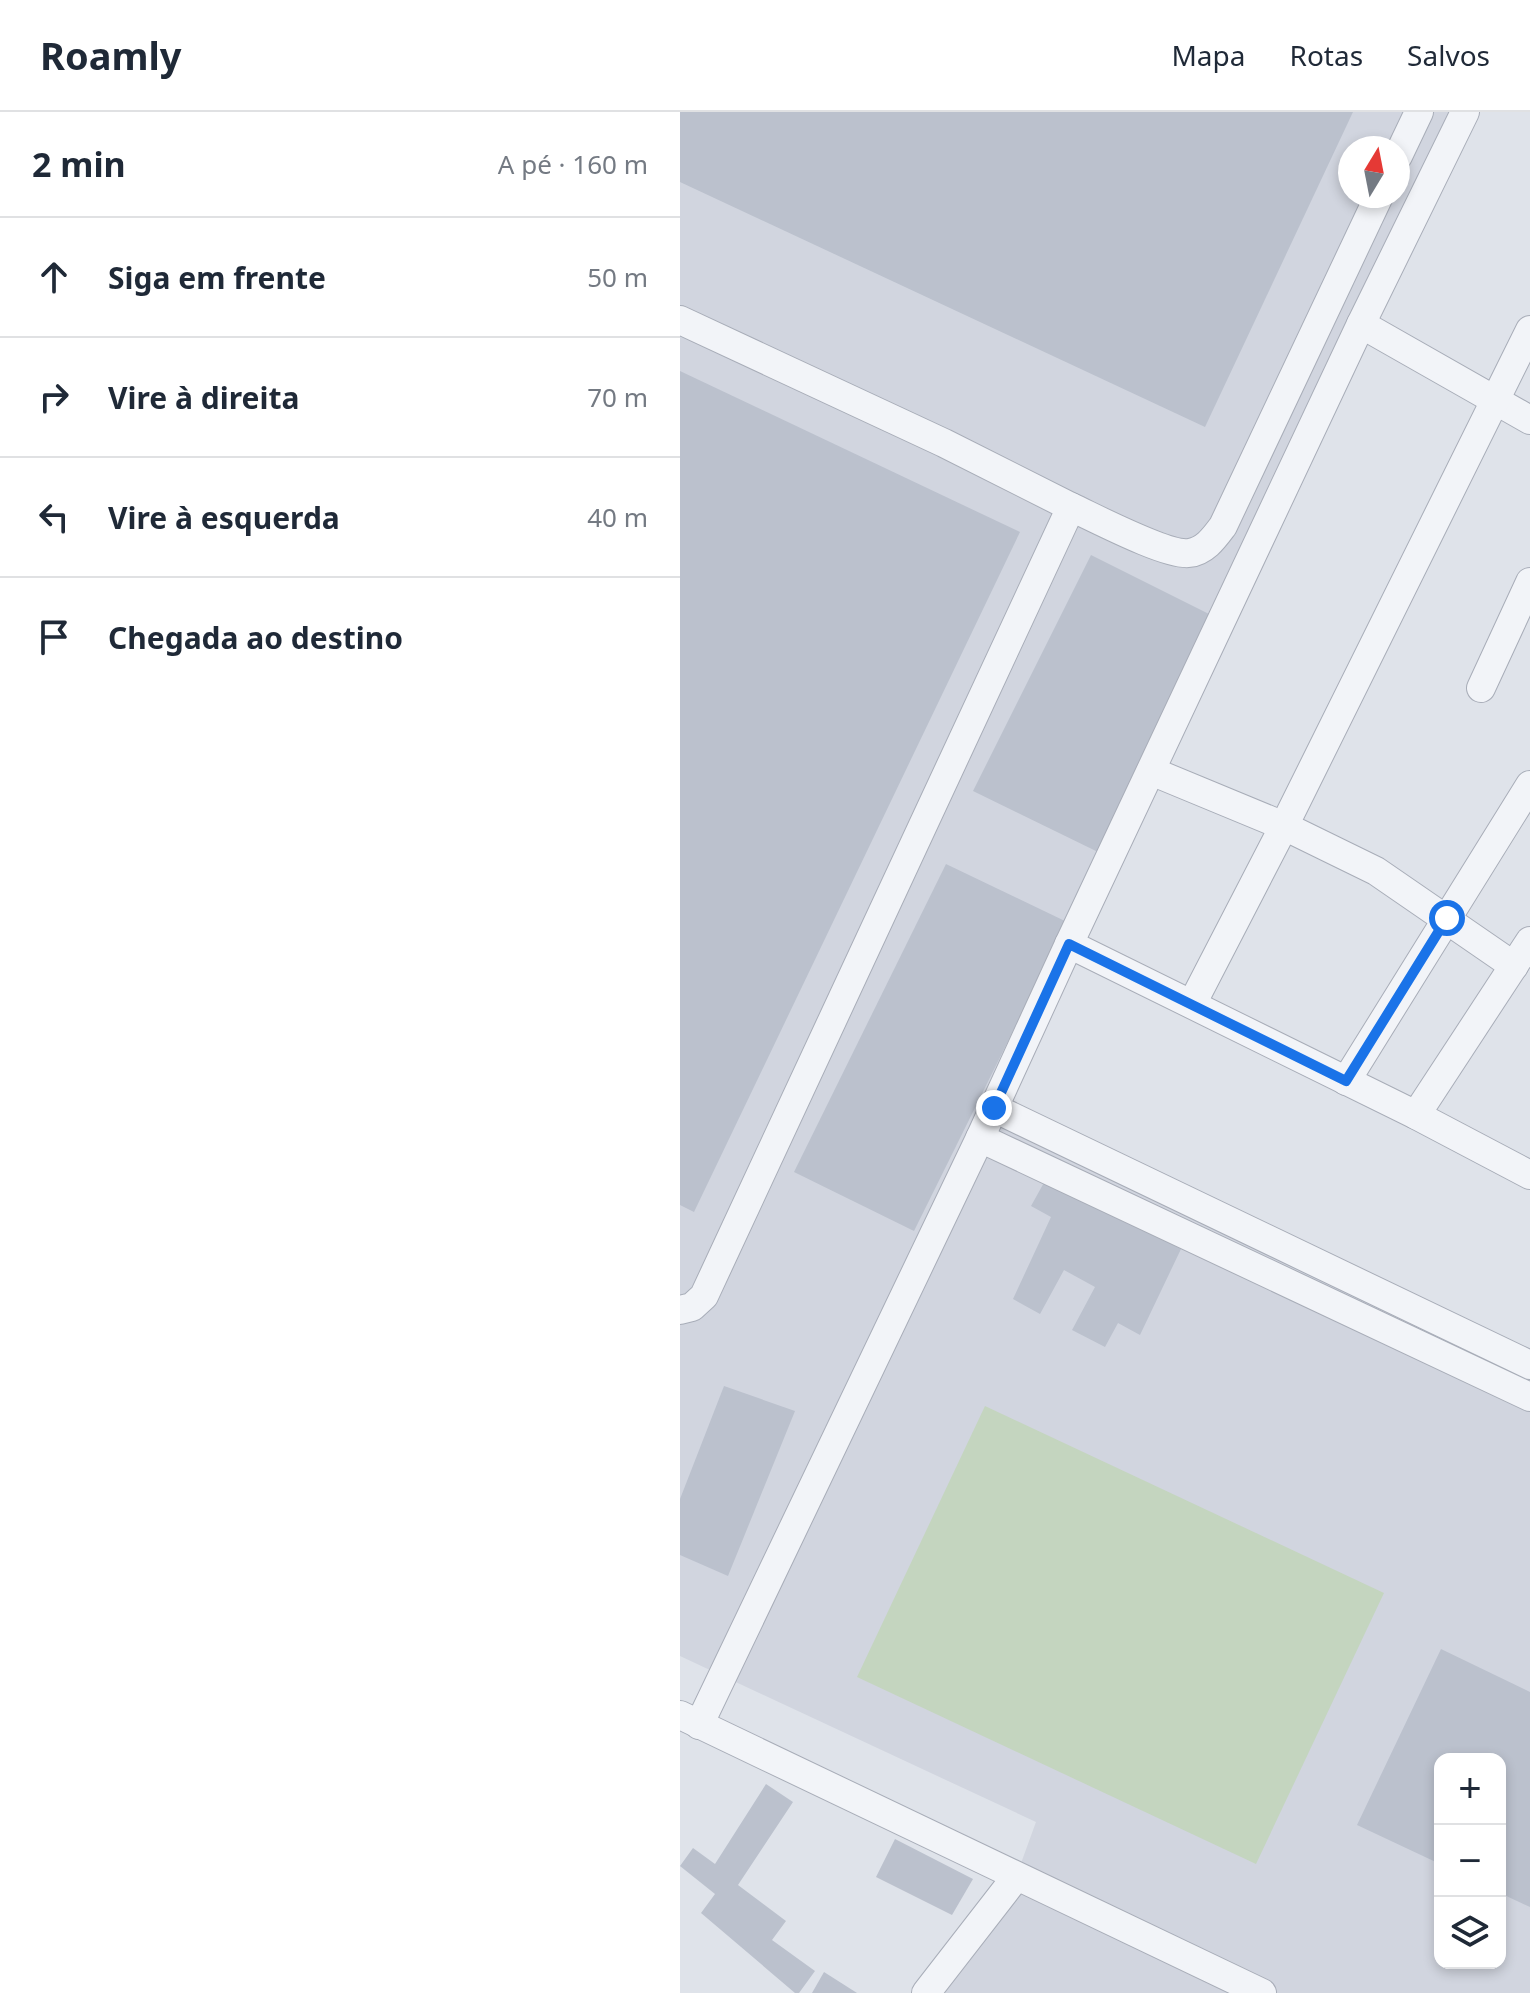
<!DOCTYPE html>
<html lang="pt">
<meta charset="utf-8">
<style>
body{margin:0;font-family:"Noto Sans",sans-serif;background:#f2f2f3;color:#1f2937}
.controls{position:absolute;right:24px;bottom:24px;display:grid;overflow:hidden;border-radius:16px;box-shadow:0 4px 12px #0003}
.controls button{width:72px;height:72px;display:grid;place-items:center;padding:0;border:0;border-bottom:2px solid #e0e1e3;background:#fff;color:#1f2937;font:40px sans-serif}
.compass{position:absolute;left:658px;top:24px;width:72px;height:72px;border-radius:50%;background:#fff;box-shadow:0 4px 12px #0003;rotate:10deg}
.stop{position:absolute;width:24px;height:24px;margin:-18px;border:6px solid #1a73e8;border-radius:50%;background:#fff}
.stop.end{background:#1a73e8;border-color:#fff;box-shadow:0 2px 8px #0008}
.list{margin:0;padding:0;list-style:none}
h2{display:flex;justify-content:space-between;align-items:center;height:104px;margin:0;padding:0 32px;font-size:34px}
h2 small{font-size:26px;font-weight:400;color:#747a83}
.list li{display:grid;grid-template-columns:52px 1fr auto;gap:24px;align-items:center;box-sizing:border-box;height:120px;padding:0 32px;border-top:2px solid #e0e1e3}
.list b{display:block;font-size:30px;white-space:nowrap}
.list em{font-size:26px;font-style:normal;color:#747a83}
.icon{flex:none;width:44px;height:44px;fill:none;stroke:currentColor;stroke-width:2;stroke-linecap:round;stroke-linejoin:round}
.map{position:relative;flex:none;width:850px;height:1881px;overflow:hidden}
header{display:flex;align-items:center;gap:48px;box-sizing:border-box;height:112px;padding:0 40px;background:#fff;border-bottom:2px solid #e0e1e3}
header strong{font-size:38px}
nav{display:flex;gap:44px;margin-inline-start:auto;font-size:28px}
main{display:flex}
aside{flex:1;background:#fff}
.map>svg:first-child{display:block}
</style>
<header>
<strong>Roamly</strong>
<nav><a>Mapa</a><a>Rotas</a><a>Salvos</a></nav>
</header>
<main>
<aside>
<h2>2 min<small>A pé · 160 m</small></h2>
<ul class="list">
<li><svg class="icon" aria-label="ahead" viewBox="0 0 24 24"><path d="M12 20V5M6 11l6-6 6 6"/></svg><div><b>Siga em frente</b></div><em>50 m</em></li>
<li><svg class="icon" aria-label="right" viewBox="0 0 24 24"><path d="M7 20v-9h11M14 6l5 5-5 5"/></svg><div><b>Vire à direita</b></div><em>70 m</em></li>
<li><svg class="icon" aria-label="left" viewBox="0 0 24 24"><path d="M17 20v-9H6M10 6l-5 5 5 5"/></svg><div><b>Vire à esquerda</b></div><em>40 m</em></li>
<li><svg class="icon" aria-label="arrive" viewBox="0 0 24 24"><path d="M6 21V4h12l-3 4 3 4H6"/></svg><div><b>Chegada ao destino</b></div></li>
</ul>
</aside>
<div class="map">
<svg width="850" height="1881" viewBox="0 0 850 1881">
<rect width="100%" height="100%" fill="#dfe3ea"/>
<!-- built -->
<path fill="#d1d5df" fill-rule="evenodd" d="M0,0h776l-462,995 536,250v636h-604l90,-116 20,-55 -356,-166zM670,36h48v48h-48zM760,1647h60v204h-60z"/>
<!-- green -->
<polygon fill="#c4d5bf" points="305,1294 704,1481 576,1752 177,1565"/>
<!-- building -->
<g fill="#bbc1cd">
<polygon points="0,0 673,0 525,315 0,70"/>
<polygon points="0,259 340,420 14,1100 0,1093"/>
<polygon points="411,443 533,504 418,740 293,679"/>
<polygon points="266,752 387,810 234,1119 114,1060"/>
<polygon points="366,1067 501,1137 460,1223 438,1211 425,1235 392,1218 415,1175 384,1158 360,1202 333,1187 371,1105 351,1094"/>
<polygon points="44,1274 115,1299 48,1464 0,1443 0,1387"/>
<polygon points="761,1537 850,1580 850,1795 820,1781 820,1647 760,1647 760,1752 677,1713"/>
<polygon points="86,1672 113,1690 58,1773 106,1809 92,1828 135,1859 119,1881 115,1881 21,1801 35,1782 0,1754 13,1736 35,1752"/>
<polygon points="215,1727 293,1767 272,1803 196,1765"/>
<polygon points="144,1860 177,1881 132,1881"/>
</g>
<g fill="none" stroke-linecap="round" stroke-linejoin="round">
<defs>
<g id="minor">
<polyline points="718,44 739,0"/>
<polyline points="0,208 264,331 391,395 24,1184 12,1195 0,1198"/>
<polyline points="681,212 850,308"/>
<path d="M391,395c24,11 96,49 118,46 16,-2 25,-15 34,-27l156,-330"/>
<polyline points="801,576 850,470"/>
<polyline points="471,659 604,714 696,759 834,854"/>
<polyline points="389,832 736,1003 850,1063"/>
<polyline points="512,892 604,714 850,218"/>
<polyline points="666,969 850,673"/>
<polyline points="314,996 850,1253"/>
<polyline points="736,1003 850,829"/>
<polyline points="300,1026 850,1285"/>
<polyline points="0,1603 582,1881"/>
<polyline points="19,1613 300,1026 389,832 681,212 785,0"/>
<polyline points="246,1881 336,1765"/>
</g>
</defs>
<!-- minor casing -->
<use href="#minor" stroke="#a8adb8" stroke-width="30"/>
<!-- minor -->
<use href="#minor" stroke="#f2f4f8" stroke-width="28"/>
</g>
<g fill="none" stroke-linecap="round" stroke-linejoin="round">
<!-- route -->
<polyline stroke="#1a73e8" stroke-width="10" points="314,996 389,832 666,969 767,806"/>
</g>
</svg>
<div class="controls">
<button>+</button>
<button>−</button>
<button><svg class="icon" aria-label="layers" viewBox="0 0 24 24"><path d="M12 4l9 5-9 5-9-5zM3 14l9 5 9-5"/></svg></button>
</div>
<svg class="compass" viewBox="-18 -18 36 36"><path d="M0-13l5 13h-10z" fill="#e53935"/><path d="M0 13l5-13h-10z" fill="#747a83"/></svg>
<div class="stop" style="left:767px;top:806px"></div>
<div class="stop end" style="left:314px;top:996px"></div>
</div>
</main>
